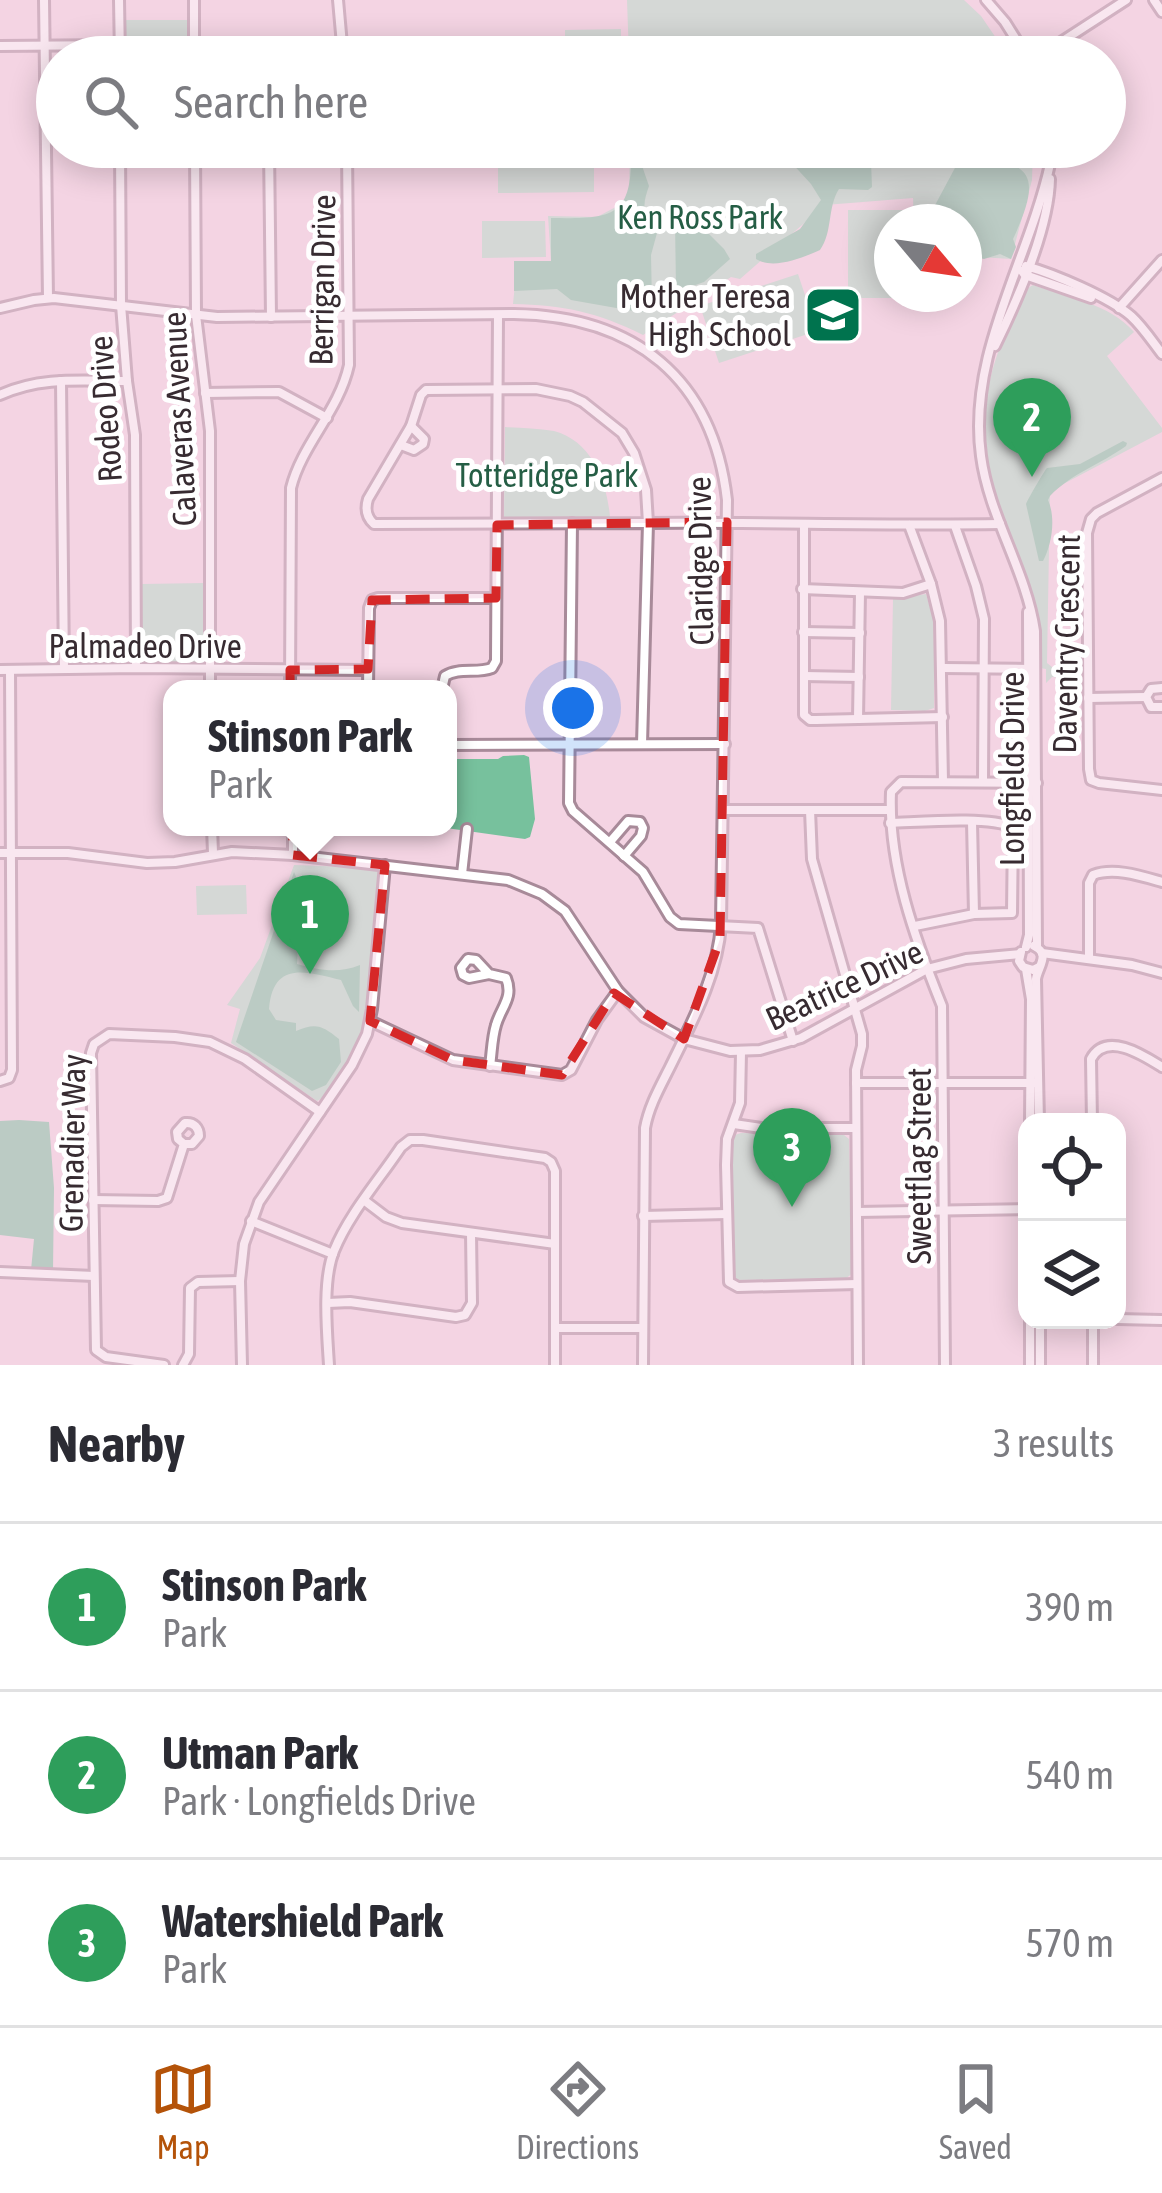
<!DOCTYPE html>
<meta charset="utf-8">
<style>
body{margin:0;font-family:"Asap Condensed",sans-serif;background:#f7f7f7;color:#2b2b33}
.controls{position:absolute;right:36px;bottom:36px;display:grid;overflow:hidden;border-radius:24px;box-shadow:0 6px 30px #0003}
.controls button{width:108px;height:108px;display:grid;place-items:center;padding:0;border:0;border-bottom:3px solid #e1e1e2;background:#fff;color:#2b2b33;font:60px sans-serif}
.compass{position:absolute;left:874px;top:204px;width:108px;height:108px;border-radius:50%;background:#fff;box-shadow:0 6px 30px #0003;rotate:119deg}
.you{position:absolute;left:573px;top:708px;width:42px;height:42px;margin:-30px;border:9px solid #fff;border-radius:50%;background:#1a73e8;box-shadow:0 0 0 18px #1a73e833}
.badge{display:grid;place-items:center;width:78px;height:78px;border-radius:50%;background:#b45309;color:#fff;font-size:39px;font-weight:700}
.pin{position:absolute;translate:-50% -99px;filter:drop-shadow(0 3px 6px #0008)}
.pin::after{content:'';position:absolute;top:63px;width:42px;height:36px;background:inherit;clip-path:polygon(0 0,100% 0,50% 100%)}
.popup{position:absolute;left:163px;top:680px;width:294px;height:156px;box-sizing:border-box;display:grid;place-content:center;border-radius:24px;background:#fff;filter:drop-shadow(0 3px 9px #0005);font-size:39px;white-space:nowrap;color:#7c7c81}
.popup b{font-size:45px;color:#2b2b33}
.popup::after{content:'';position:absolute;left:50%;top:100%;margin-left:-24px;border:24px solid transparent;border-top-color:#fff}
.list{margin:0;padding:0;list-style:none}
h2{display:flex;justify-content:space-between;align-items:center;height:156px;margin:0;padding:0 48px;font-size:51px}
h2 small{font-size:39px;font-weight:400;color:#7c7c81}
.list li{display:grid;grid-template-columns:78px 1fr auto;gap:36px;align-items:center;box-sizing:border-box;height:168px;padding:0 48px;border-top:3px solid #e1e1e2}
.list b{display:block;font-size:45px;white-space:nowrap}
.list p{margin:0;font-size:39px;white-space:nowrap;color:#7c7c81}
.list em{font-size:39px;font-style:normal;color:#7c7c81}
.icon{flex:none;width:66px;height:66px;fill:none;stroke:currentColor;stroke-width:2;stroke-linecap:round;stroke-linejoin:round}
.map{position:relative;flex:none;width:1162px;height:1365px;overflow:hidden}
.search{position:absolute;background:#fff;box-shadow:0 6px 30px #0003;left:36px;right:36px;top:36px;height:132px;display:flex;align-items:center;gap:30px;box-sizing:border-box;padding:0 42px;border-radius:66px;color:#7c7c81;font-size:45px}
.sheet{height:660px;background:#fff}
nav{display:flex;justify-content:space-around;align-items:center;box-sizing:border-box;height:168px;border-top:3px solid #e1e1e2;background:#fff;font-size:33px;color:#7c7c81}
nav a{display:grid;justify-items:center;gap:6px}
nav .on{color:#b45309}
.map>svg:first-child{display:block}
</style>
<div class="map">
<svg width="1162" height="1365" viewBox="0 0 1162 1365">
<rect width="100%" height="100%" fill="#f4d4e3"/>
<!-- green -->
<g fill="#afddc5">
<polygon points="627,0 964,0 981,16 1009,57 629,57"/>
<polygon points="120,20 188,20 187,57 120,57"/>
<polygon points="621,29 621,57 565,57 565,30"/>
<polygon points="498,147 594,147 594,192 498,193"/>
<path d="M630,147h403l-1,33 -21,79 -47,-3v-34h-50l-1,-24 -88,7 -85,74 -9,-2 -88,58c-46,-23 -80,-30 -130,-31l4,-40 34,-3 -3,-45 49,1 32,-17z"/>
<polygon points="848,210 907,210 908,222 892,222 892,294 908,294 908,298 848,298"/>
<polygon points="482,221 545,221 546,257 482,258"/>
<polygon points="798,274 817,331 719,363 700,306"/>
<path d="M1033,285c34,12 77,19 101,47l-27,24 55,72v4l-112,59 -3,172 5,4 27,-2v14l-27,-2 -6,6v-14l-6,-1 -1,-38 -4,-19c-37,-107 -77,-166 -29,-279 8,-16 11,-39 27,-47z"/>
<path d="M505,427c16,1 33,1 49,4 38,10 53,51 56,86h-106z"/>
<polygon points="206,583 203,662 147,666 141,660 141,584"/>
<polygon points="926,594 934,621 934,708 925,711 891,710 893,599"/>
<path d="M294,865l86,3c-5,70 -1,144 -38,206 -6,11 -12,22 -25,27l-86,-58 9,-34 -13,-4 33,-47z"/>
<polygon points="246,885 247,914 197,915 196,886"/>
<polygon points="741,1133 844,1135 849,1139 853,1273 845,1279 735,1280 733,1275 733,1141 735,1135"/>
</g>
<!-- forest -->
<g fill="#77c19d">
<path d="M631,147h9v13l9,26c-5,14 -9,28 6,37l2,10 -6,22 1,49 -4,7 -9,1 -68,-12 -14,-11 -43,2v-30h37v-43c64,1 82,-1 80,-71z"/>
<path d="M777,147h78l16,15 1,25 -4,3 -29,-1c-12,19 -6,43 -19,61 -18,8 -47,20 -64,9v-5l44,-25 21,-29 -10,-16z"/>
<path d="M964,160c71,-2 78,17 49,79l3,8 -5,12 -11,-5 -16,5 -20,-5v-32h-38l30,-56z"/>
<polygon points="680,217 703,228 724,249 730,259 704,282 681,290 676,287 675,222"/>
<path d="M1123,441l4,2 -1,3c-25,18 -54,27 -76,50l-2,4c8,18 4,44 -5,61h-4l-13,-57c1,-3 18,-33 21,-36l33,-4z"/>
<polygon points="524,755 529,757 535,819 530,837 525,839 439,827 448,827 448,794 454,785 456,759 498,759 503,756"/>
<path d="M294,872l7,16 -4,76c22,6 41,10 63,1l-1,47 -6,-6 -12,-26c-36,-9 -68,-19 -72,29l7,11 20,3v8c20,-9 27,-5 43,8l2,23 -15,23 -14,6 -76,-49z"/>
<polygon points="19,1120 49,1122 54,1188 53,1271 31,1270 34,1239 0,1235 0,1121"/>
</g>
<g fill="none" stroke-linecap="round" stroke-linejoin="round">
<defs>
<g id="minor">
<polyline points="44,0 48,298"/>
<polyline points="119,0 120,57"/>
<polyline points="194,0 194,52"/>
<polyline points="338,0 343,56"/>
<polyline points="986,0 1005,22 1027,57"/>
<polyline points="1154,0 1162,12"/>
<polyline points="0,46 120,45"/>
<polyline points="194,53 343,53"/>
<polyline points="1038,57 1126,0"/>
<polyline points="120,147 121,305 127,381 135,435 136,668"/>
<polyline points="195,147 196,315 210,431 210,689"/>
<polyline points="269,147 271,317"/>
<polyline points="1049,147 1050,164"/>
<path d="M1026,266c28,8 83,31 105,50 12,11 21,25 31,38"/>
<polyline points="1022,271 1025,275 1091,298"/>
<path d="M0,308l34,-8 20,-2 163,19 297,-3c121,2 199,64 213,186l-6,424c-3,51 -29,98 -51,143 -10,20 -21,39 -25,61l-2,237"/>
<polyline points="1119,308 1162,260"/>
<path d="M995,346c22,-45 54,-118 55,-167"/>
<polyline points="61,381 64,669"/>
<polyline points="205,393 279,392 327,418"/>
<path d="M0,395c40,-19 83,-14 127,-14"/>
<polyline points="401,445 414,450 423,444 424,439 411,426"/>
<polyline points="1162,478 1097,513 1091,519 1087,533 1089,769 1091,780 1099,783 1162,790"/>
<polyline points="572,523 569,803 573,811 643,872 670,917 679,924 758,928 793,1041"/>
<polyline points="804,524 804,715 810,720 816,720 943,717"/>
<polyline points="909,525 931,584 940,621 943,781"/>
<polyline points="955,526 976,586 984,619 983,781"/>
<polyline points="802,589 903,593 931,584"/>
<polyline points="803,632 860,633"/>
<polyline points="943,668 1031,669"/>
<polyline points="0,670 136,668 368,670"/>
<polyline points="804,676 859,677"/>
<polyline points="1162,688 1151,689 1146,697 1151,707 1162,707"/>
<path d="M290,689l1,-201c11,-44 48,-77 58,-123l-2,-218"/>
<polyline points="368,689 369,608 372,600 378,598 496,598"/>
<path d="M442,689l3,-13c14,-9 32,-2 47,-8l4,-7 2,-346"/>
<polyline points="1088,698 1146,697"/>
<polyline points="858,719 860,592"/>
<path d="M642,744l6,-221 -2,-33 -12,-37 -12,-20 -39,-31 -13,-6 -34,-7 -110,1 -5,5 -10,31 -43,73c-3,10 -2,18 6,25l267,-1h7c117,-1 234,3 352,1"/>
<polyline points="448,745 725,744"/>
<polyline points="725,810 890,810"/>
<polyline points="810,810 812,859 862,1034 862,1046 856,1070 858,1365"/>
<polyline points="972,822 974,914"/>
<path d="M890,823c31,-1 98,-7 123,4l-1,86 -38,1 -59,12"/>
<polyline points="212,827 213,853"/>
<polyline points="293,827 293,855"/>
<polyline points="610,842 628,821 640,822 643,828 641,836 624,856"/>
<polyline points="0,853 68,853 147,863 175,862 232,852 293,855 508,880 542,894 565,911 618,991 644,1017 684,1039 730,1051 760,1050 801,1038 927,969 966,959 1020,954"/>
<polyline points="462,874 467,829"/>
<path d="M1034,946c17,8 4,20 2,33l3,143"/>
<polyline points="1026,947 1029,935 1028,612"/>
<path d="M1037,947l-2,-316c-9,-61 -46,-114 -54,-175 -14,-102 48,-196 69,-292"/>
<polyline points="1021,952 1019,961 1023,967 1033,970 1039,967"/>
<polyline points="1042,953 1132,965 1162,973"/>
<path d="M1089,957v-74l4,-8c21,-8 48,1 69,7"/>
<polyline points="1026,969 1031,999 1030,1122"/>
<path d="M489,974l-20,4 -6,-3 -2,-7 7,-9 8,1 13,14 17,4c8,20 -5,29 -10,47 -4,13 -4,27 -6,41"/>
<polyline points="370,1021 453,1060 562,1075 571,1070 597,1020 618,991"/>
<polyline points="741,1052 740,1103 727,1139 726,1165 729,1282 738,1287 857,1284"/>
<polyline points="0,1081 9,1078 12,1070 10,670"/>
<polyline points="856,1083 1038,1083"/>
<path d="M1092,1122l-1,-63c15,-28 52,-4 71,8"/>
<polyline points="734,1124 761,1128 856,1128"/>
<path d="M93,1200l65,1 9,-3 17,-54 -6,-5 -1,-7 8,-9c9,-1 14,5 14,13l-7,8h-8"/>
<polyline points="365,1201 386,1217 402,1223 555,1244"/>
<polyline points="857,1212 1027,1209"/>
<polyline points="643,1216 727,1214"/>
<polyline points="251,1221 333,1254"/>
<polyline points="0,1272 94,1276"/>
<polyline points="328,1303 350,1302 456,1317 465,1315 472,1303 471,1233"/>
<polyline points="1117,1319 1162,1320"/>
<polyline points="1093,1320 1093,1365"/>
<polyline points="555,1328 643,1328"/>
<polyline points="164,1365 106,1357 96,1350 91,1053 94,1044 109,1034 175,1037 210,1042 245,1059 320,1112"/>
<polyline points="183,1365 189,1354 190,1288 198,1282 240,1281"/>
<polyline points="242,1365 240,1281 244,1244 259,1202 352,1065 367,1034 372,1009 385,865"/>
<path d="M329,1365c-2,-33 -7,-84 5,-114 15,-37 45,-71 67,-104l9,-7h13l122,18 6,4 4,9v194"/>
<path d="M945,1365l-3,-359c-27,-67 -54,-141 -51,-214l10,-10 136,1"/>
<polyline points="1030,1365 1030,1320"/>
<polyline points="1040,1365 1040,1320"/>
</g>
</defs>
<!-- minor casing -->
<use href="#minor" stroke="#a88a99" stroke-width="14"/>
<!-- minor -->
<use href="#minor" stroke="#fff" stroke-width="8"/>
</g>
<!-- marked area -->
<path d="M0 0H1162V1365H0ZM727,522l-7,417 -36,100 -70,-46 -52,82 -109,-15 -83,-39 15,-156 -92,-10 -3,-185 78,-1 4,-69 124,-2 1,-73z" fill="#f4d4e3" fill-opacity=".55" fill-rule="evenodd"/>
<path fill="none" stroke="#d62828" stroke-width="9" stroke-dasharray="24 15" stroke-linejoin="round" d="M727,522l-7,417 -36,100 -70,-46 -52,82 -109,-15 -83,-39 15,-156 -92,-10 -3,-185 78,-1 4,-69 124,-2 1,-73z"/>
<!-- icons -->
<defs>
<symbol id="school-square" viewBox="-11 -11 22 22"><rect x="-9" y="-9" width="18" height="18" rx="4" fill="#00734e" stroke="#fff"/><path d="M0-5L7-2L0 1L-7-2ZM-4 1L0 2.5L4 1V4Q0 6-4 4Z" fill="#fff"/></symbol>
</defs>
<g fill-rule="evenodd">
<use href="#school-square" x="800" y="282" width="66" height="66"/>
</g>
<g text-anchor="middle" stroke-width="10" stroke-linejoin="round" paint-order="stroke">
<!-- park labels -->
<g font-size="33" fill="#255e45" stroke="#fff">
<text x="700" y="229">Ken Ross Park</text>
<text x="547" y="487">Totteridge Park</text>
</g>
<!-- street labels -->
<g font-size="33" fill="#372b31" stroke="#fff">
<text transform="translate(322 280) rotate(-89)" y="12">Berrigan Drive</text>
<text transform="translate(105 409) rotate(-94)" y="12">Rodeo Drive</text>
<text transform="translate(179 419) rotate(-93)" y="12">Calaveras Avenue</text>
<text transform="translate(700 561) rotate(-91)" y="12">Claridge Drive</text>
<text transform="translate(1066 644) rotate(-89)" y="12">Daventry Crescent</text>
<text x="145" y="658">Palmadeo Drive</text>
<text transform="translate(1012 769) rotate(-90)" y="12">Longfields Drive</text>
<text transform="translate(844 985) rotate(-25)" y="12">Beatrice Drive</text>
<text transform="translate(72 1143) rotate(-89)" y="12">Grenadier Way</text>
<text transform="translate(919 1166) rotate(-90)" y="12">Sweetflag Street</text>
</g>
<!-- poi labels -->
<g font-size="33" fill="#372b31" stroke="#fff" text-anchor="end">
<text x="791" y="308">Mother Teresa<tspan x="791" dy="38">High School</tspan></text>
</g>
</g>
</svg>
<div class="controls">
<button><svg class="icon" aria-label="locate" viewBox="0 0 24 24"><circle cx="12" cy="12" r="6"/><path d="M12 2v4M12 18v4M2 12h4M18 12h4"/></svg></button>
<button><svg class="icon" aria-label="layers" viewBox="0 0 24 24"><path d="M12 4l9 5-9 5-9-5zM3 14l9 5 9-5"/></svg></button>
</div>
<svg class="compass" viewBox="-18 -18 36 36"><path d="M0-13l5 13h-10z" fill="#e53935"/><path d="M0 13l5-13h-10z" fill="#7c7c81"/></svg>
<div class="you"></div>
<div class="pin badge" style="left:310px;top:974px;background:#2e9e5b">1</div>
<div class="popup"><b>Stinson Park</b>Park</div>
<div class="pin badge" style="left:1032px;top:477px;background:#2e9e5b">2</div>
<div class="pin badge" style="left:792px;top:1207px;background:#2e9e5b">3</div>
<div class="search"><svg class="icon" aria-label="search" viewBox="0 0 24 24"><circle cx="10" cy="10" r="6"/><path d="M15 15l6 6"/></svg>Search here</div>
</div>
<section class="sheet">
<h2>Nearby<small>3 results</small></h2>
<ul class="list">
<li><span class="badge" style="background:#2e9e5b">1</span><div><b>Stinson Park</b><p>Park</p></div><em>390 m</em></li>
<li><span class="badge" style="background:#2e9e5b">2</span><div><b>Utman Park</b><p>Park · Longfields Drive</p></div><em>540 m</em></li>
<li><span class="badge" style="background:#2e9e5b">3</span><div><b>Watershield Park</b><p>Park</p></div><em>570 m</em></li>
</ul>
</section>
<nav>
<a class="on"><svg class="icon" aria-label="map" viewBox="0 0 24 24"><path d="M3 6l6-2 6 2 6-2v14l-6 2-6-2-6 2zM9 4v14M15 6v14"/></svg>Map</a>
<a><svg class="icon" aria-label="directions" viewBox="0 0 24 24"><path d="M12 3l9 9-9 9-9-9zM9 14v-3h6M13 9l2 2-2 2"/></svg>Directions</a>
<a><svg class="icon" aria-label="saved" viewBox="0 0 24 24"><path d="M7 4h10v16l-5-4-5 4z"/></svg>Saved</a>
</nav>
